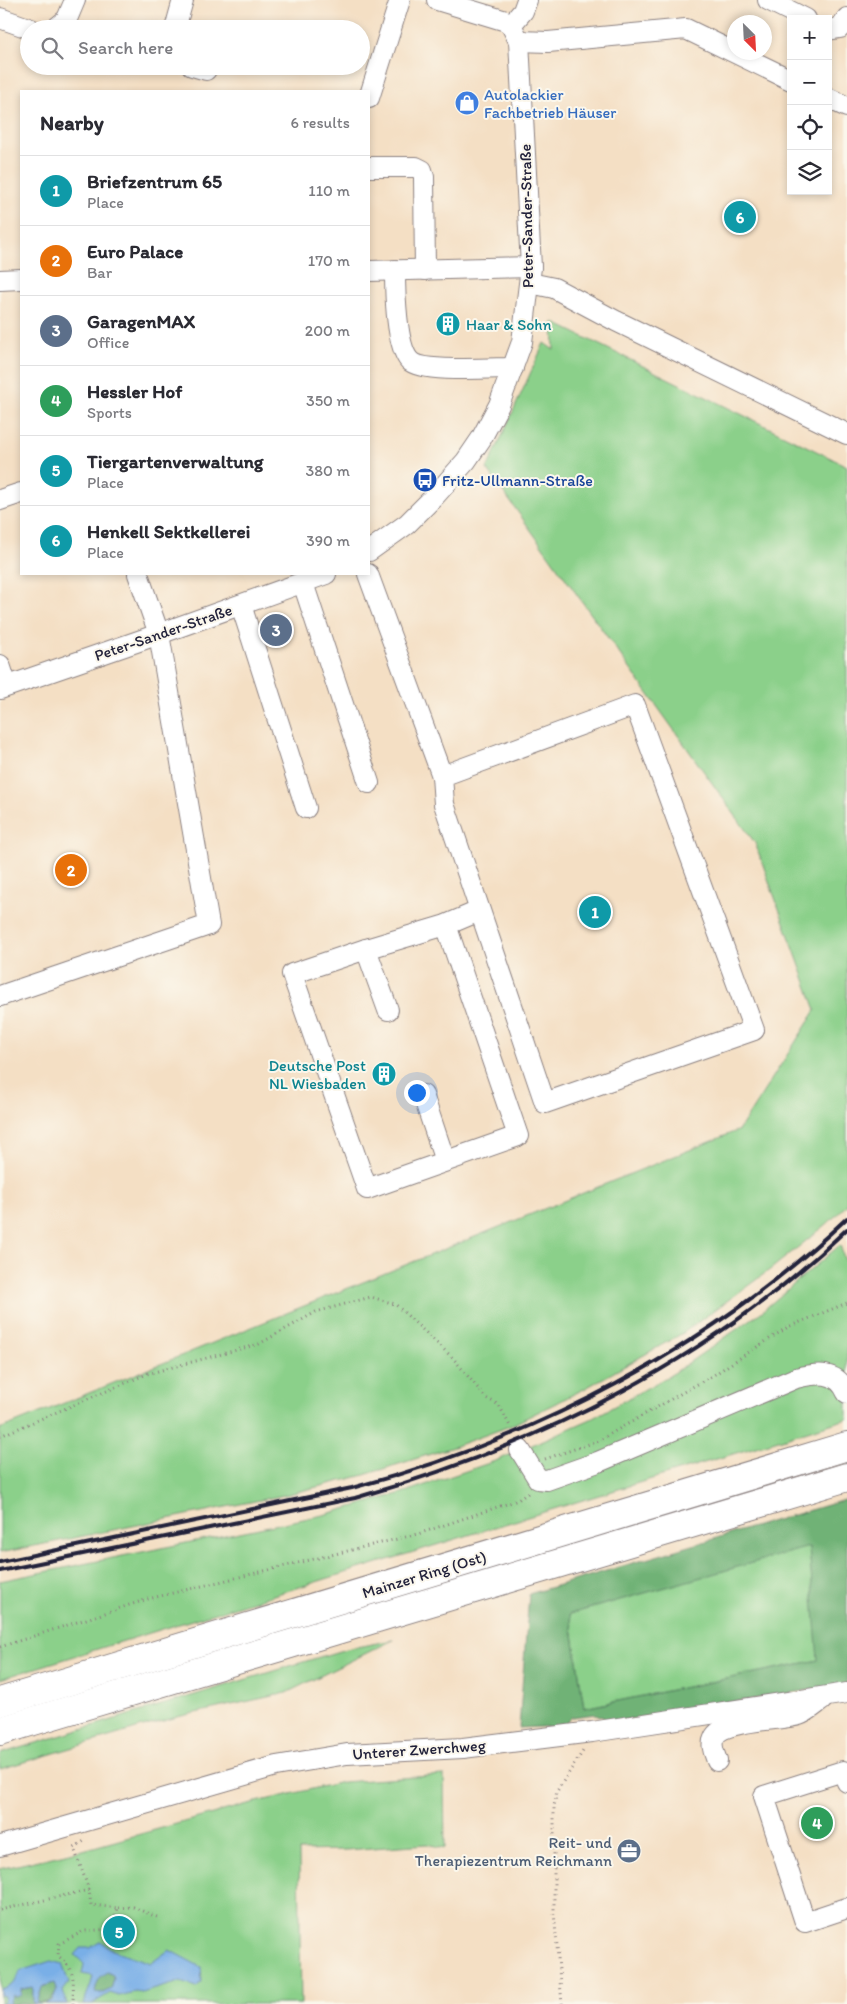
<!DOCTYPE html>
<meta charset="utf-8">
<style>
body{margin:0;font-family:Itim,sans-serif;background:#f2f2f3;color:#2b2b33}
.controls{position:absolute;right:15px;top:15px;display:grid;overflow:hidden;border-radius:0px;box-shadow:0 2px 8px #0003}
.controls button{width:45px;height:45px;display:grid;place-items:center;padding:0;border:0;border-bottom:1px solid #e1e1e2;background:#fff;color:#2b2b33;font:25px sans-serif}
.compass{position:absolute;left:727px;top:15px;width:45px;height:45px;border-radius:50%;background:#fff;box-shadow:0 2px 8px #0003;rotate:156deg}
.you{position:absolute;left:416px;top:1092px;width:18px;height:18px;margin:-12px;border:4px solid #fff;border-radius:50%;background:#1a73e8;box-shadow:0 0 0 8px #1a73e833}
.badge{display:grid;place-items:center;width:32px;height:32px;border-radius:50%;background:#0b8043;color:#fff;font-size:16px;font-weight:700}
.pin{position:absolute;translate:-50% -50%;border:2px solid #fff;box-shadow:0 1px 5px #0006}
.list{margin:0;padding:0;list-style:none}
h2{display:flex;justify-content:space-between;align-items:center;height:65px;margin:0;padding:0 20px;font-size:21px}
h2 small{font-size:16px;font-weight:400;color:#7c7c81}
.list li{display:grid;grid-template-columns:32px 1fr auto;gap:15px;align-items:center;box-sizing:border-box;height:70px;padding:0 20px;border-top:1px solid #e1e1e2}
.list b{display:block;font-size:19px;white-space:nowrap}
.list p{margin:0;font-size:16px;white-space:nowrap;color:#7c7c81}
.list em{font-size:16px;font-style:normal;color:#7c7c81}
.icon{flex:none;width:28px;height:28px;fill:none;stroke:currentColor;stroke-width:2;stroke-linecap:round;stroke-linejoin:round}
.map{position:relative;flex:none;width:847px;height:2004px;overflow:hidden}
.search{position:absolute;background:#fff;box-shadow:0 2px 8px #0003;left:20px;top:20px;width:350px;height:55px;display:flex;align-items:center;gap:12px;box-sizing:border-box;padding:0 18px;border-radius:28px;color:#7c7c81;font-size:19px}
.panel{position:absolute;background:#fff;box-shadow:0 2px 8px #0003;left:20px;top:90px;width:350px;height:485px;border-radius:0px}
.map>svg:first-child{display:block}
</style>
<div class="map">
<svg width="847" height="2004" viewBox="0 0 847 2004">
<rect width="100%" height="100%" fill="#fbf7ec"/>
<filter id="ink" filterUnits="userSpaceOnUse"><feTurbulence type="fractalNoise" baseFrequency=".02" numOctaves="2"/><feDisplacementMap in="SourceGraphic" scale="10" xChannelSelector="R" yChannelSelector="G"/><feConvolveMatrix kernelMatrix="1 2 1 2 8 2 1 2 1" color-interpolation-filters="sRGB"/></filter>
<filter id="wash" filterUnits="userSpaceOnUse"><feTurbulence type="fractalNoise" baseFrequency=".0096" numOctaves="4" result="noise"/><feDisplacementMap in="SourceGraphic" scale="20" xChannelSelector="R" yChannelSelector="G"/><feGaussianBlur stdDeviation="1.12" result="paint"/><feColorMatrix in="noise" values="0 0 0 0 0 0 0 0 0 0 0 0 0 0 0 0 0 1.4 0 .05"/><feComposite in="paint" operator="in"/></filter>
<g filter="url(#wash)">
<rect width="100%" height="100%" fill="#f4dfc4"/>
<!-- green -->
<g fill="#8bd08a" stroke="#567962">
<polygon points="553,322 847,466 847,1205 827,1224 771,1269 683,1333 584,1389 510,1426 453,1447 361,1476 285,1495 0,1553 0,1429 739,1130 816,1010 755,843 487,469 544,343 554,350"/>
<polygon points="840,1245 847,1267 847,1419 0,1679 0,1581 323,1515 402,1493 498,1460 591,1419 674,1373 760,1313"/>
<polygon points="809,1546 819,1660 584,1708 570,1614"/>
<polygon points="393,1640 286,1693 177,1717 0,1769 0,1754 346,1649"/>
<polygon points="444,1775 445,1848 427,1844 346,1850 299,1851 301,2004 0,2004 0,1869 83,1850 248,1804 342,1782"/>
</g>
<!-- forest -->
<g fill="#70b276" stroke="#496a58" fill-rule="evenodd">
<path d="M847,1499v185l-235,38 -16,-8 -24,3 -9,9 -44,2 10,-134zM809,1547l9,113 -234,48 -14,-94z"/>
<path d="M107,1972l6,3 1,5 -3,9 -10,5 -6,-1c1,-9 4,-17 12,-21z"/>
<path d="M54,1983l3,7c-4,10 -9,14 -20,13l5,-16z"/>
<path d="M33,1987v17h-23l-1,-3c5,-11 13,-12 24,-14z"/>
</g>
<!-- water -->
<g fill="#79afe7" stroke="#4e6891" fill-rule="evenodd">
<path d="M101,1941l9,8 41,14 18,-13 32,17 1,15 -6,5 -16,-5 -38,11 -7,-1 -16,4 -9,-3 -18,11h-8c2,-10 7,-17 9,-28l-11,-2 2,-10 -9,-9 6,-7h9zM107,1972l6,3 1,5 -3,9 -10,5 -6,-1c1,-9 4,-17 12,-21z"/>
<path d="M51,1961l11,3 7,19 -6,8 4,13h-22l8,-4 4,-10 -3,-7 -12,4 -5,16 3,1h-7v-17l-12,2v6l-5,2 -4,-2 -3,6 1,3h-10l4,-2v-6l-4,-1v-5c11,-3 17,-8 20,-19z"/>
</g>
</g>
<g filter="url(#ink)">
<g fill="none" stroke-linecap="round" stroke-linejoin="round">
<defs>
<g id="minor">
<polyline points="768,0 806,19"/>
<polyline points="0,18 31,29"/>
<polyline points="511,25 523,11 527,0"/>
<polyline points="55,29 67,19 75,0"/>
<polyline points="175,29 183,0"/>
<polyline points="828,30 840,28 847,18"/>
<polyline points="519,41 548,42 686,29 791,80"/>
<polyline points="192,66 206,70"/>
<polyline points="369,98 400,0"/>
<polyline points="828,98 847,107"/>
<polyline points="369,167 416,167 422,170 424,177 425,270"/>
<path d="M395,270c0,20 1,77 15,91 12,12 83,7 103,7"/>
<polyline points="369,271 531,267"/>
<polyline points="0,280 21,279"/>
<polyline points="530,283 554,288 616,321 847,434"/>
<polyline points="0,500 21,493"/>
<polyline points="369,551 407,524 433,498 466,461 481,439 499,405 522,342 531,267 519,41 511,25 506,21 437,0"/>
<polyline points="368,574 442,776 444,804 545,1103 754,1030 635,705 442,776"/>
<polyline points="303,583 369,783"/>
<polyline points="241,605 306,808"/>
<polyline points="0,665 7,686"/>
<polyline points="0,689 159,634 326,574"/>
<polyline points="446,925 366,949 292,974 367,1189 518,1136 446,925 479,911"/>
<polyline points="366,949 388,1010"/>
<polyline points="0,996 209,925 159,634 138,574"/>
<polyline points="423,1095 445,1161"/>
<path d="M520,1450l18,29 9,1 51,-18 198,-84c21,-5 41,-8 51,15"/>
<path d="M717,1761c-2,-7 -7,-15 -3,-23 8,-19 66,-17 85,-23 9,-3 16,-10 23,-15"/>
<polyline points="847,1782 843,1771 764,1796 805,1922 847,1908"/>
<polyline points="0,1846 276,1766 347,1754 463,1748 592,1732 847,1693"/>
</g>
<g id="highway">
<polyline points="0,1702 847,1446"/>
<polyline points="0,1731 847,1477"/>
</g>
</defs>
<!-- minor casing -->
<use href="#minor" stroke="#8b8080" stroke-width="22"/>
<!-- highway casing -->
<use href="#highway" stroke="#8b8080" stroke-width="30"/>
<!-- path -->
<g stroke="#8b8080" stroke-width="3" stroke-dasharray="1 4" stroke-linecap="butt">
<polyline points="0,1436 147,1374 259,1344 316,1312 371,1297 395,1304 453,1358 486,1398 499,1405 510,1426"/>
<polyline points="545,1459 598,1441 715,1374 788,1327 847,1303"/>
<polyline points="0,1647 148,1599 418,1534 518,1500 528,1493"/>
<polyline points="118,1908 133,1907 159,1918"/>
<polyline points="0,1910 89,1890"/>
<path d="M73,2004c0,-23 4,-33 -15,-48l1,-12 25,-13 27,-2 7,-21 -27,-3 -2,-15 -15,-42 10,-7"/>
<polyline points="562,2004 554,1912 554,1806 557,1791 583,1751"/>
</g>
<!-- minor -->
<use href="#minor" stroke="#fff" stroke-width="20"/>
<!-- highway -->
<use href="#highway" stroke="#fff" stroke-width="28"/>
<!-- rail -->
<g stroke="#22223b" stroke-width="4">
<path d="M0,1562l352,-74c184,-49 356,-139 495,-270"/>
<path d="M0,1571l355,-73c181,-51 356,-138 492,-269"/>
</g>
</g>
</g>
<!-- icons -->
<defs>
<symbol id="shop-disc" viewBox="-11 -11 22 22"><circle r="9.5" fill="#3f7fe0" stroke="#fbf7ec"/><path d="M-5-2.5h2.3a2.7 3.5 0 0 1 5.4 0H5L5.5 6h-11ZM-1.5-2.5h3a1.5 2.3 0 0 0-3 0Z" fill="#fff"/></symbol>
<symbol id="building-disc" viewBox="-11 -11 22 22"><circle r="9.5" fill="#0f9aa8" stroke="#fbf7ec"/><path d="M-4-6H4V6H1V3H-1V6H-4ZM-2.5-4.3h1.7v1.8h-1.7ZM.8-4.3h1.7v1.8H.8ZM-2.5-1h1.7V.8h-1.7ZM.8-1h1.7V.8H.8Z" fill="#fff"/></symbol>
<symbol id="bus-disc" viewBox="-11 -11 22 22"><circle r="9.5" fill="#1a4fb4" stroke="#fbf7ec"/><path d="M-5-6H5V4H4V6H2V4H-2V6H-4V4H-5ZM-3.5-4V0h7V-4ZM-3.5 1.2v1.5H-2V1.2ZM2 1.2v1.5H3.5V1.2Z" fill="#fff"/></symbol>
<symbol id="office-disc" viewBox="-11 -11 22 22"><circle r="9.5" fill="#5c6f8a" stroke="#fbf7ec"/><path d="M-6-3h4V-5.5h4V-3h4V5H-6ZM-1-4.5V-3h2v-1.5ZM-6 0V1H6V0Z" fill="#fff"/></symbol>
</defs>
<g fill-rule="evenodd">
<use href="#shop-disc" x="453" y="89" width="28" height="28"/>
<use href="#building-disc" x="434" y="310" width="28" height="28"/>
<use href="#bus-disc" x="411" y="466" width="28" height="28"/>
<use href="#building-disc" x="370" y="1060" width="28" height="28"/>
<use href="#office-disc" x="615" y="1837" width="28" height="28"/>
</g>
<g text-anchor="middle" stroke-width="4" stroke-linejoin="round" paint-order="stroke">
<!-- shop labels -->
<g font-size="16" fill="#366cbe" stroke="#fbf7ec" text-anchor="start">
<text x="484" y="100">Autolackier<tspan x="484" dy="18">Fachbetrieb Häuser</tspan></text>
</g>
<!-- street labels -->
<g font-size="16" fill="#22223b" stroke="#fbf7ec">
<text transform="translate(526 216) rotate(-91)" y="6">Peter-Sander-Straße</text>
<text transform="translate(163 632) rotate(-19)" y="6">Peter-Sander-Straße</text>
<text transform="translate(424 1574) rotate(-17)" y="6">Mainzer Ring (Ost)</text>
<text transform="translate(419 1749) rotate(-4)" y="6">Unterer Zwerchweg</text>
</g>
<!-- culture labels -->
<g font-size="16" fill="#0d838f" stroke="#fbf7ec" text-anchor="start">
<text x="466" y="330">Haar &amp; Sohn</text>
<text x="366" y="1071" text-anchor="end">Deutsche Post<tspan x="366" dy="18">NL Wiesbaden</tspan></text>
</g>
<!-- transit labels -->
<g font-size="16" fill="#164399" stroke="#fbf7ec" text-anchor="start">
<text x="442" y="486">Fritz-Ullmann-Straße</text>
</g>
<!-- service labels -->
<g font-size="16" fill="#4e5e75" stroke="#fbf7ec" text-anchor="end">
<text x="612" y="1848">Reit- und<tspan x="612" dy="18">Therapiezentrum Reichmann</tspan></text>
</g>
</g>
</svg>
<div class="controls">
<button>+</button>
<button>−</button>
<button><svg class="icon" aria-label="locate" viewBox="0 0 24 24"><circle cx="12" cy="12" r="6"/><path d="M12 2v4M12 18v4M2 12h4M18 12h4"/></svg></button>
<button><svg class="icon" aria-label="layers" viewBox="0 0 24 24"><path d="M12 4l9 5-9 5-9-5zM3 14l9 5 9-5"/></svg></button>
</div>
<svg class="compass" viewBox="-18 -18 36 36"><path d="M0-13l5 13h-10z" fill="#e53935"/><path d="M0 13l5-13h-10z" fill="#7c7c81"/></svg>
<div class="you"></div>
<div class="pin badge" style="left:595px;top:912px;background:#0f9aa8">1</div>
<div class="pin badge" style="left:71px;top:870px;background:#e8710a">2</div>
<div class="pin badge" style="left:276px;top:630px;background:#5c6f8a">3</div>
<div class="pin badge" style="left:817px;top:1823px;background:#2e9e5b">4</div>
<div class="pin badge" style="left:119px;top:1932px;background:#0f9aa8">5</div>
<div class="pin badge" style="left:740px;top:217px;background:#0f9aa8">6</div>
<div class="search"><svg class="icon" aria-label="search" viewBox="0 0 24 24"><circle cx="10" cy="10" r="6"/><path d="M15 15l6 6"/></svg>Search here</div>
<section class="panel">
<h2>Nearby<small>6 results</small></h2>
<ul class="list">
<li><span class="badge" style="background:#0f9aa8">1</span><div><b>Briefzentrum 65</b><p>Place</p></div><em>110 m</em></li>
<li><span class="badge" style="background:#e8710a">2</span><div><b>Euro Palace</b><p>Bar</p></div><em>170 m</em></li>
<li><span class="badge" style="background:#5c6f8a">3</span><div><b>GaragenMAX</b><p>Office</p></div><em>200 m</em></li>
<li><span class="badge" style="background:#2e9e5b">4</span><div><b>Hessler Hof</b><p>Sports</p></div><em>350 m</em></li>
<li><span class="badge" style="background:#0f9aa8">5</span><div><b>Tiergartenverwaltung</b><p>Place</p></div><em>380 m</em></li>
<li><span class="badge" style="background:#0f9aa8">6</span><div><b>Henkell Sektkellerei</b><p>Place</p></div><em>390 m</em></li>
</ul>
</section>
</div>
